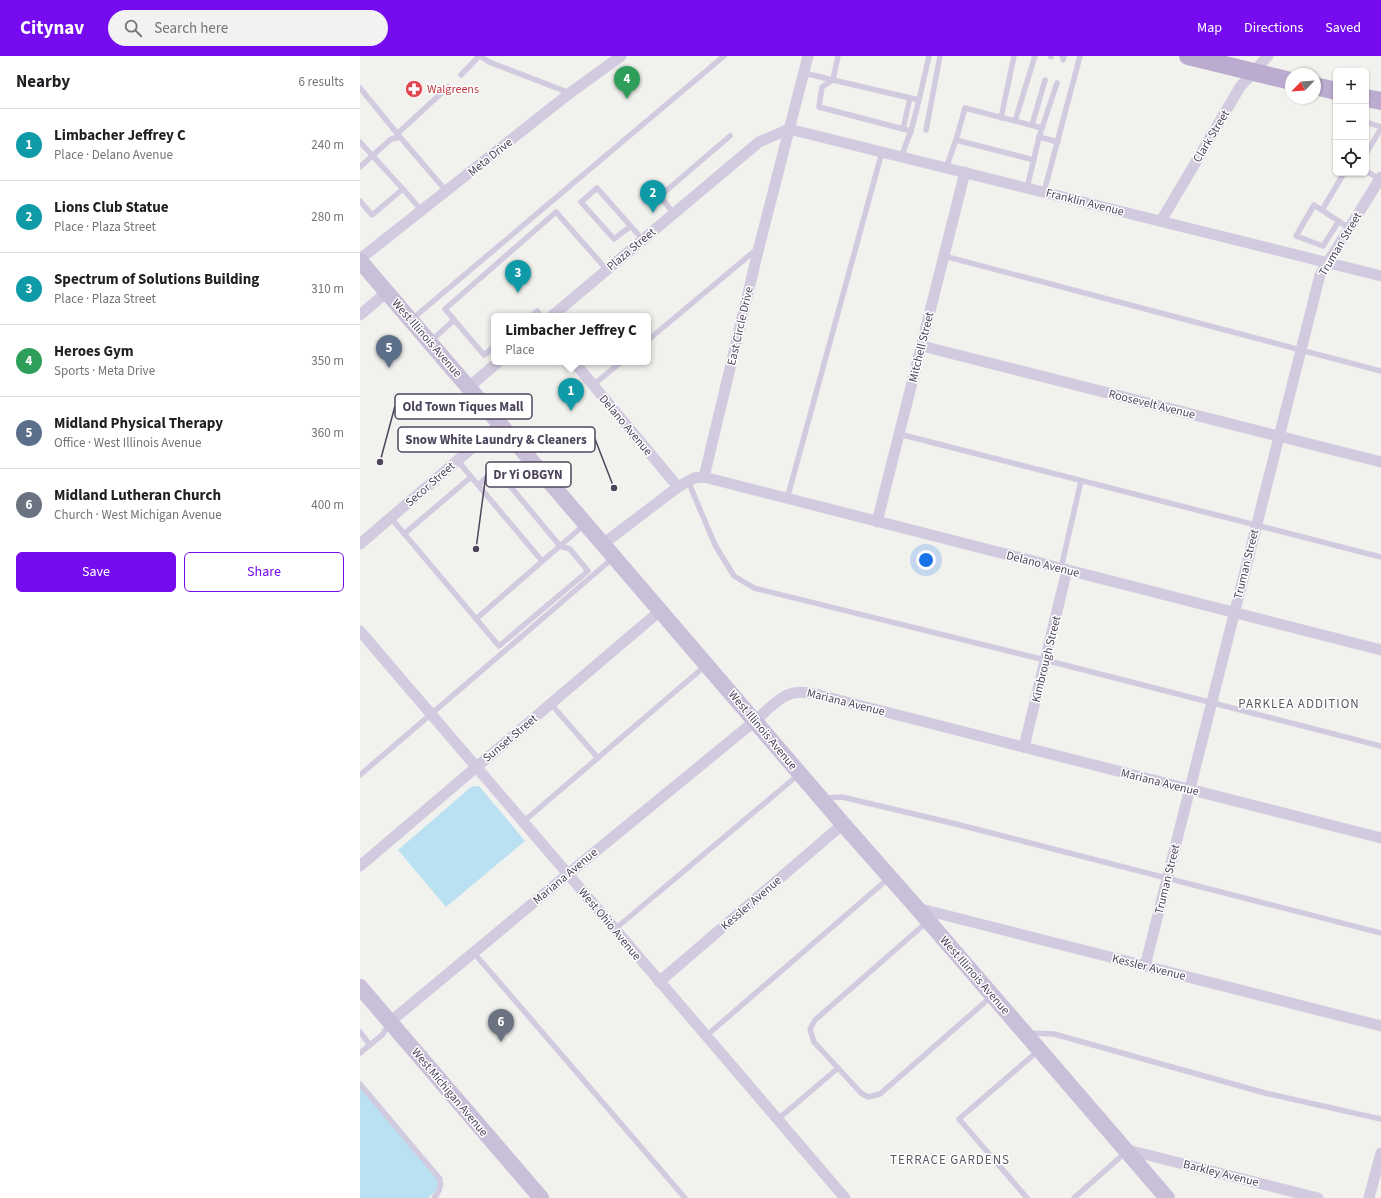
<!DOCTYPE html>
<meta charset="utf-8">
<style>
body{margin:0;font-family:"Source Sans 3",sans-serif;background:#f2f2f2;color:#202124}
.controls{position:absolute;right:12px;top:12px;display:grid;overflow:hidden;border-radius:6px;box-shadow:0 1px 3px #0004}
.controls button{width:36px;height:36px;display:grid;place-items:center;padding:0;border:0;border-bottom:1px solid #e0e0e0;background:#fff;color:#202124;font:20px sans-serif}
.compass{position:absolute;left:925px;top:12px;width:36px;height:36px;border-radius:50%;background:#fff;box-shadow:0 1px 3px #0004;rotate:245deg}
.you{position:absolute;left:566px;top:504px;width:14px;height:14px;margin:-10px;border:3px solid #fff;border-radius:50%;background:#1a73e8;box-shadow:0 0 0 6px #1a73e833}
.badge{display:grid;place-items:center;width:26px;height:26px;border-radius:50%;background:#750bee;color:#fff;font-size:13px;font-weight:700}
.pin{position:absolute;translate:-50% -33px;filter:drop-shadow(0 1px 2px #0008)}
.pin::after{content:'';position:absolute;top:21px;width:14px;height:12px;background:inherit;clip-path:polygon(0 0,100% 0,50% 100%)}
.popup{position:absolute;left:131px;top:257px;width:160px;height:52px;box-sizing:border-box;display:grid;place-content:center;border-radius:6px;background:#fff;filter:drop-shadow(0 1px 3px #0005);font-size:13px;white-space:nowrap;color:#757577}
.popup b{font-size:15px;color:#202124}
.popup::after{content:'';position:absolute;left:50%;top:100%;margin-left:-8px;border:8px solid transparent;border-top-color:#fff}
.list{margin:0;padding:0;list-style:none}
h2{display:flex;justify-content:space-between;align-items:center;height:52px;margin:0;padding:0 16px;font-size:17px}
h2 small{font-size:13px;font-weight:400;color:#757577}
.list li{display:grid;grid-template-columns:26px 1fr auto;gap:12px;align-items:center;box-sizing:border-box;height:72px;padding:0 16px;border-top:1px solid #e0e0e0}
.list b{display:block;font-size:15px;white-space:nowrap}
.list p{margin:0;font-size:13px;white-space:nowrap;color:#757577}
.list em{font-size:13px;font-style:normal;color:#757577}
.actions{display:flex;gap:8px;padding:12px 16px}
.actions a{flex:1;padding:9px 0;border:1px solid #750bee;border-radius:6px;text-align:center;font-size:14px;color:#750bee}
.actions .main{background:#750bee;color:#fff}
.icon{flex:none;width:22px;height:22px;fill:none;stroke:currentColor;stroke-width:2;stroke-linecap:round;stroke-linejoin:round}
.map{position:relative;flex:none;width:1021px;height:1142px;overflow:hidden}
header{display:flex;align-items:center;gap:24px;box-sizing:border-box;height:56px;padding:0 20px;background:#750bee;color:#fff}
header strong{font-size:19px}
nav{display:flex;gap:22px;margin-inline-start:auto;font-size:14px}
.search{width:280px;height:36px;background:#f2f2f2;display:flex;align-items:center;gap:10px;box-sizing:border-box;padding:0 14px;border-radius:22px;color:#757577;font-size:15px}
main{display:flex}
aside{flex:1;background:#fff}
.map>svg:first-child{display:block}
</style>
<header>
<strong>Citynav</strong>
<div class="search"><svg class="icon" aria-label="search" viewBox="0 0 24 24"><circle cx="10" cy="10" r="6"/><path d="M15 15l6 6"/></svg>Search here</div>
<nav><a>Map</a><a>Directions</a><a>Saved</a></nav>
</header>
<main>
<aside>
<h2>Nearby<small>6 results</small></h2>
<ul class="list">
<li><span class="badge" style="background:#0f9aa8">1</span><div><b>Limbacher Jeffrey C</b><p>Place · Delano Avenue</p></div><em>240 m</em></li>
<li><span class="badge" style="background:#0f9aa8">2</span><div><b>Lions Club Statue</b><p>Place · Plaza Street</p></div><em>280 m</em></li>
<li><span class="badge" style="background:#0f9aa8">3</span><div><b>Spectrum of Solutions Building</b><p>Place · Plaza Street</p></div><em>310 m</em></li>
<li><span class="badge" style="background:#2e9e5b">4</span><div><b>Heroes Gym</b><p>Sports · Meta Drive</p></div><em>350 m</em></li>
<li><span class="badge" style="background:#5c6f8a">5</span><div><b>Midland Physical Therapy</b><p>Office · West Illinois Avenue</p></div><em>360 m</em></li>
<li><span class="badge" style="background:#6b7280">6</span><div><b>Midland Lutheran Church</b><p>Church · West Michigan Avenue</p></div><em>400 m</em></li>
</ul>
<div class="actions"><a class="main">Save</a><a>Share</a></div>
</aside>
<div class="map">
<svg width="1021" height="1142" viewBox="0 0 1021 1142">
<rect width="100%" height="100%" fill="#f1f1ee"/>
<!-- green -->
<g fill="#b9e1f2">
<polygon points="119,730 165,785 86,851 38,794 111,731"/>
<polygon points="0,1030 84,1128 68,1142 0,1142"/>
</g>
<g fill="none" stroke-linecap="round" stroke-linejoin="round">
<!-- lane -->
<g stroke="#d2cbdf" stroke-width="5.5">
<polyline points="120,0 129,6 210,37"/>
<polyline points="478,0 473,24 559,44 551,75 541,101"/>
<polyline points="702,0 704,0 703,4"/>
<polyline points="691,1 691,0"/>
<polyline points="444,17 473,24"/>
<polyline points="101,19 119,0"/>
<polyline points="473,24 462,31 459,51 551,75"/>
<polyline points="0,32 40,81"/>
<polyline points="559,44 569,0"/>
<polyline points="641,62 654,0"/>
<polyline points="655,65 675,0"/>
<polyline points="1006,66 1021,71"/>
<polyline points="672,69 685,24"/>
<polyline points="682,72 697,27"/>
<polyline points="543,73 550,42"/>
<polyline points="566,74 580,0"/>
<polyline points="37,78 88,31"/>
<polyline points="596,84 674,104"/>
<polyline points="0,86 43,133"/>
<polyline points="1006,98 1021,72"/>
<polyline points="0,111 31,83 40,81 87,136"/>
<polyline points="586,112 596,84 605,52 682,72 679,81"/>
<polyline points="1006,115 1020,123"/>
<polyline points="667,132 679,81 698,86"/>
<polyline points="684,136 720,0"/>
<polyline points="0,145 12,159 43,133 62,155"/>
<polyline points="962,154 984,117"/>
<polyline points="314,158 300,140 370,80"/>
<polyline points="979,165 963,190 936,180 954,149 989,172"/>
<polyline points="271,170 254,183 221,146 237,132 283,184"/>
<polyline points="584,200 1021,315"/>
<polyline points="171,260 177,255 181,260"/>
<polyline points="51,264 364,0"/>
<polyline points="288,284 397,193"/>
<polyline points="71,285 94,264"/>
<polyline points="134,291 124,299 85,253 196,156 247,214"/>
<polyline points="233,329 261,306"/>
<polyline points="539,378 1021,501"/>
<polyline points="97,404 182,505"/>
<polyline points="328,425 355,489 374,520 394,532 685,604 1021,690"/>
<polyline points="427,443 522,96"/>
<polyline points="31,462 139,590 228,515 210,493 200,490 136,413 118,429"/>
<polyline points="44,478 111,421"/>
<polyline points="701,512 721,425"/>
<polyline points="116,563 224,469"/>
<polyline points="191,648 238,702"/>
<polyline points="0,719 253,502"/>
<polyline points="464,742 482,741 596,768 1021,877"/>
<polyline points="163,766 345,610"/>
<polyline points="567,866 455,964 450,973 454,986 501,1037 508,1041 520,1038 632,940"/>
<polyline points="255,873 438,719"/>
<polyline points="114,897 325,1142"/>
<polyline points="0,976 10,989"/>
<polyline points="670,977 694,978 905,1037 1021,1063"/>
<polyline points="346,980 529,822"/>
<polyline points="0,997 22,979 29,968"/>
<path d="M0,1028l80,95c1,9 -1,13 -6,19"/>
<polyline points="417,1064 478,1012"/>
<polyline points="667,1142 599,1063 679,994"/>
<polyline points="714,1142 766,1096"/>
</g>
<!-- street -->
<g stroke="#d2cbdf" stroke-width="11">
<polyline points="801,165 880,31 908,0"/>
<polyline points="0,203 210,37 261,0"/>
<polyline points="0,259 27,236"/>
<polyline points="192,260 399,86 429,73 1021,220"/>
<polyline points="562,290 1021,406"/>
<polyline points="214,306 318,431"/>
<polyline points="109,331 138,306"/>
<polyline points="344,421 1021,594"/>
<polyline points="517,466 605,116"/>
<polyline points="0,488 140,368"/>
<polyline points="243,488 318,431 334,422 344,421 399,191 448,0"/>
<polyline points="0,575 485,1142"/>
<polyline points="664,691 707,514"/>
<polyline points="0,810 301,554"/>
<polyline points="557,852 1021,970"/>
<polyline points="785,910 960,219 1021,121"/>
<polyline points="299,926 483,768"/>
<path d="M30,966l178,-148 188,-154c21,-18 29,-33 59,-26l566,144"/>
<polyline points="764,1093 958,1142"/>
<polyline points="1009,1142 1021,1097"/>
</g>
<!-- secondary -->
<g stroke="#cabfd9" stroke-width="16">
<polyline points="0,205 483,768 557,852 807,1142"/>
<polyline points="0,931 181,1142"/>
</g>
<!-- primary -->
<g stroke="#baabcf" stroke-width="18">
<polyline points="828,0 931,25"/>
<polyline points="955,30 976,35"/>
<polyline points="1006,42 1021,45"/>
</g>
</g>
<!-- icons -->
<defs>
<symbol id="pharmacy-disc" viewBox="-11 -11 22 22"><circle r="9.5" fill="#e0444e" stroke="#fff"/><path d="M-2-6h4v4h4v4h-4v4h-4v-4h-4v-4h4Z" fill="#fff"/></symbol>
</defs>
<g fill-rule="evenodd">
<use href="#pharmacy-disc" x="44" y="23" width="20" height="20"/>
</g>
<g text-anchor="middle" stroke-width="3" stroke-linejoin="round" paint-order="stroke">
<!-- health labels -->
<g font-size="12" fill="#be3a42" stroke="#fff" text-anchor="start">
<text x="67" y="37">Walgreens</text>
</g>
<!-- street labels -->
<g font-size="12" fill="#4e455d" stroke="#fff">
<text transform="translate(851 80) rotate(-59)" y="4">Clark Street</text>
<text transform="translate(130 101) rotate(-39)" y="4">Meta Drive</text>
<text transform="translate(725 146) rotate(14)" y="4">Franklin Avenue</text>
<text transform="translate(980 188) rotate(-59)" y="4">Truman Street</text>
<text transform="translate(271 193) rotate(-40)" y="4">Plaza Street</text>
<text transform="translate(380 270) rotate(-77)" y="4">East Circle Drive</text>
<text transform="translate(67 282) rotate(49)" y="4">West Illinois Avenue</text>
<text transform="translate(561 291) rotate(-76)" y="4">Mitchell Street</text>
<text transform="translate(792 348) rotate(14)" y="4">Roosevelt Avenue</text>
<text transform="translate(266 369) rotate(50)" y="4">Delano Avenue</text>
<text transform="translate(70 428) rotate(-41)" y="4">Secor Street</text>
<text transform="translate(683 508) rotate(14)" y="4">Delano Avenue</text>
<text transform="translate(886 508) rotate(-76)" y="4">Truman Street</text>
<text transform="translate(686 603) rotate(-76)" y="4">Kimbrough Street</text>
<text transform="translate(486 646) rotate(14)" y="4">Mariana Avenue</text>
<text transform="translate(403 674) rotate(50)" y="4">West Illinois Avenue</text>
<text transform="translate(150 682) rotate(-40)" y="4">Sunset Street</text>
<text transform="translate(800 726) rotate(14)" y="4">Mariana Avenue</text>
<text transform="translate(205 820) rotate(-40)" y="4">Mariana Avenue</text>
<text transform="translate(807 823) rotate(-76)" y="4">Truman Street</text>
<text transform="translate(391 847) rotate(-41)" y="4">Kessler Avenue</text>
<text transform="translate(250 868) rotate(50)" y="4">West Ohio Avenue</text>
<text transform="translate(789 911) rotate(14)" y="4">Kessler Avenue</text>
<text transform="translate(615 919) rotate(49)" y="4">West Illinois Avenue</text>
<text transform="translate(90 1036) rotate(50)" y="4">West Michigan Avenue</text>
<text transform="translate(861 1117) rotate(14)" y="4">Barkley Avenue</text>
</g>
<!-- neighbourhood labels -->
<g font-size="13" letter-spacing="1" fill="#5e5a64" stroke="#fff">
<text x="939" y="652">PARKLEA ADDITION</text>
<text x="590" y="1108">TERRACE GARDENS</text>
</g>
</g>
<!-- callouts -->
<path fill="none" stroke="#4e455d" stroke-width="1.5" d="M20 406L35 350M254 432L235 383M116 493L126 418"/>
<g fill="#4e455d" stroke="#fff" stroke-width="1.5">
<circle cx="20" cy="406" r="4"/>
<circle cx="254" cy="432" r="4"/>
<circle cx="116" cy="493" r="4"/>
</g>
<g fill="#fff" stroke="#4e455d" stroke-width="1.5">
<rect x="35" y="338" width="137" height="25" rx="4"/>
<rect x="38" y="371" width="197" height="25" rx="4"/>
<rect x="126" y="406" width="85" height="25" rx="4"/>
</g>
<g font-size="13" text-anchor="middle" font-weight="bold" fill="#4e455d">
<text x="103" y="355">Old Town Tiques Mall</text>
<text x="136" y="388">Snow White Laundry &amp; Cleaners</text>
<text x="168" y="423">Dr Yi OBGYN</text>
</g>
</svg>
<div class="controls">
<button>+</button>
<button>−</button>
<button><svg class="icon" aria-label="locate" viewBox="0 0 24 24"><circle cx="12" cy="12" r="6"/><path d="M12 2v4M12 18v4M2 12h4M18 12h4"/></svg></button>
</div>
<svg class="compass" viewBox="-18 -18 36 36"><path d="M0-13l5 13h-10z" fill="#e53935"/><path d="M0 13l5-13h-10z" fill="#757577"/></svg>
<div class="you"></div>
<div class="pin badge" style="left:211px;top:355px;background:#0f9aa8">1</div>
<div class="popup"><b>Limbacher Jeffrey C</b>Place</div>
<div class="pin badge" style="left:293px;top:157px;background:#0f9aa8">2</div>
<div class="pin badge" style="left:158px;top:237px;background:#0f9aa8">3</div>
<div class="pin badge" style="left:267px;top:43px;background:#2e9e5b">4</div>
<div class="pin badge" style="left:29px;top:312px;background:#5c6f8a">5</div>
<div class="pin badge" style="left:141px;top:986px;background:#6b7280">6</div>
</div>
</main>
